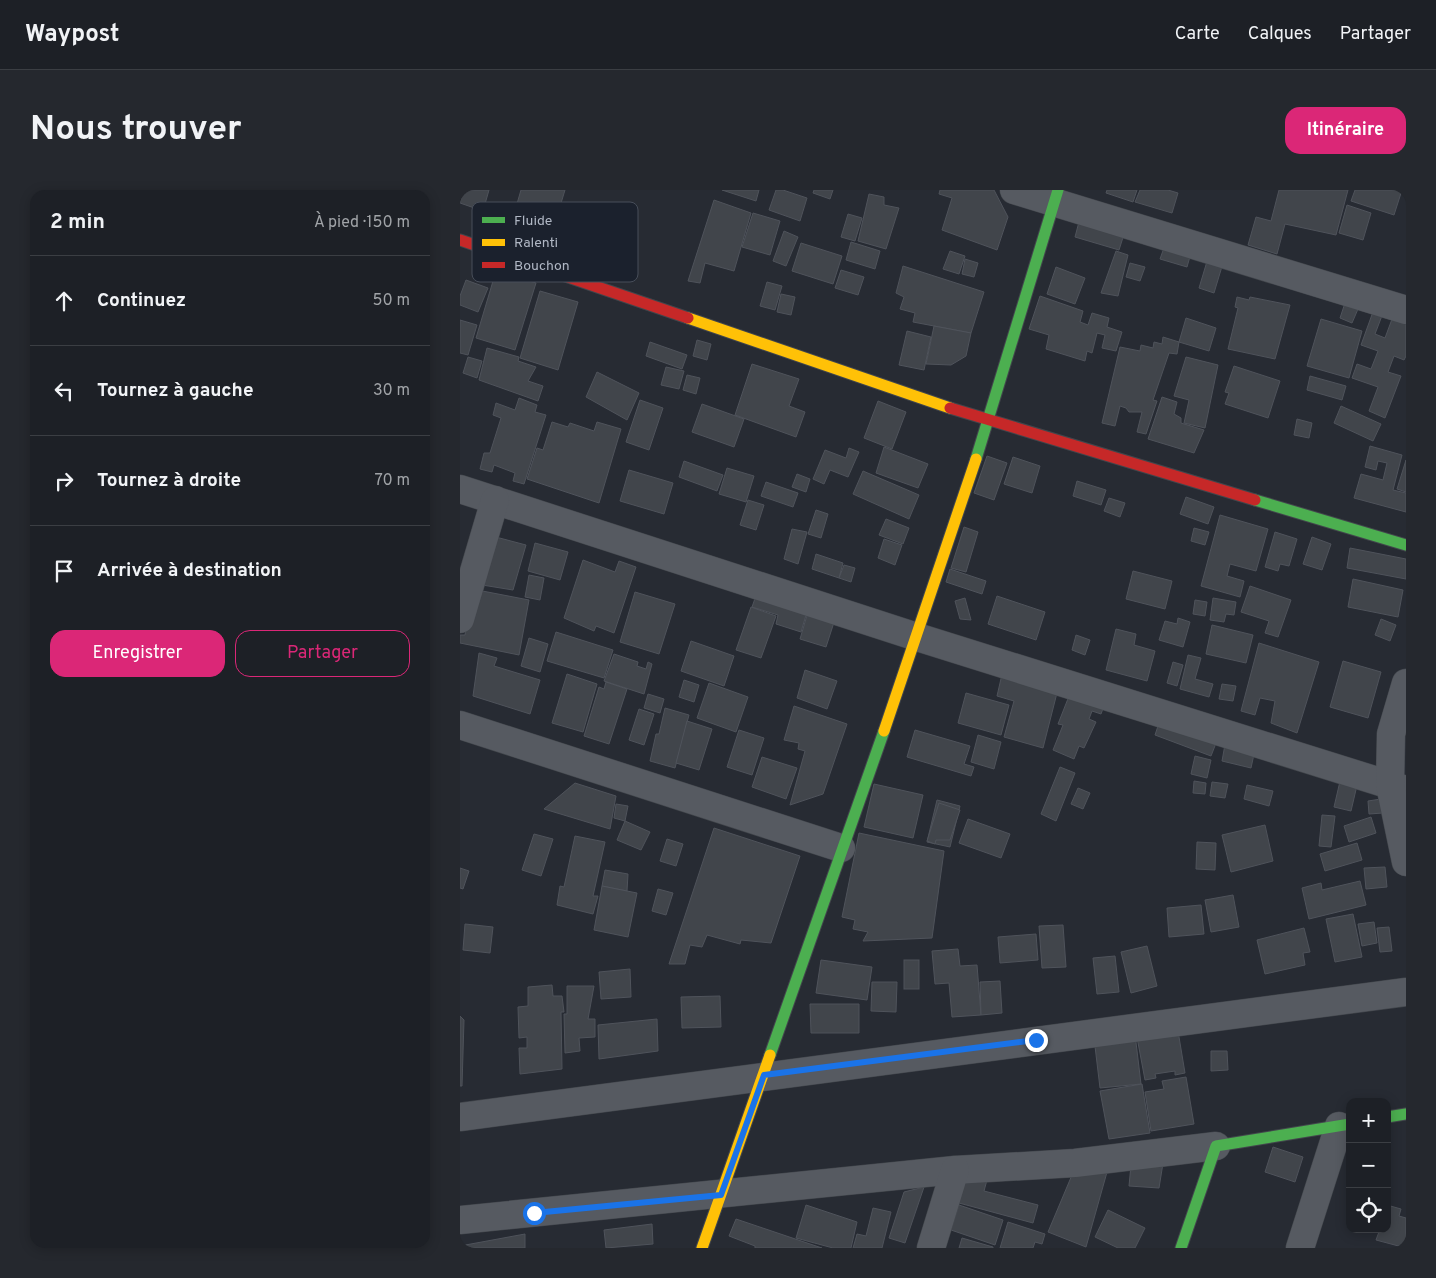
<!DOCTYPE html>
<html lang="fr">
<meta charset="utf-8">
<style>
body{margin:0;font-family:Overpass,sans-serif;background:#25282e;color:#f1f3f6}
.controls{position:absolute;right:15px;bottom:15px;display:grid;overflow:hidden;border-radius:10px;box-shadow:0 2px 12px #0003}
.controls button{width:45px;height:45px;display:grid;place-items:center;padding:0;border:0;border-bottom:1px solid #3b3e43;background:#1d2026;color:#f1f3f6;font:25px sans-serif}
.stop{position:absolute;width:15px;height:15px;margin:-11px;border:4px solid #1a73e8;border-radius:50%;background:#fff}
.stop.end{background:#1a73e8;border-color:#fff;box-shadow:0 1px 5px #0008}
.list{margin:0;padding:0;list-style:none}
h2{display:flex;justify-content:space-between;align-items:center;height:65px;margin:0;padding:0 20px;font-size:21px}
h2 small{font-size:16px;font-weight:400;color:#a0a3a7}
.list li{display:grid;grid-template-columns:32px 1fr auto;gap:15px;align-items:center;box-sizing:border-box;height:90px;padding:0 20px;border-top:1px solid #3b3e43}
.list b{display:block;font-size:19px;white-space:nowrap}
.list em{font-size:16px;font-style:normal;color:#a0a3a7}
.actions{display:flex;gap:10px;padding:15px 20px}
.actions a{flex:1;padding:11px 0;border:1px solid #db2777;border-radius:15px;text-align:center;font-size:18px;color:#db2777}
.actions .main{background:#db2777;color:#fff}
.icon{flex:none;width:28px;height:28px;fill:none;stroke:currentColor;stroke-width:2;stroke-linecap:round;stroke-linejoin:round}
.map{position:relative;flex:none;width:946px;height:1058px;overflow:hidden;border-radius:15px}
header{display:flex;align-items:center;gap:30px;box-sizing:border-box;height:70px;padding:0 25px;background:#1d2026;border-bottom:1px solid #3b3e43}
header strong{font-size:24px}
nav{display:flex;gap:28px;margin-inline-start:auto;font-size:18px}
.intro{display:flex;align-items:center;justify-content:space-between;box-sizing:border-box;height:120px;padding:0 30px}
h1{margin:0;font-size:35px}
.button{padding:12px 22px;border-radius:15px;background:#db2777;color:#fff;font-size:18px;font-weight:700}
main{display:flex;gap:30px;padding:0 30px}
aside{flex:1;background:#1d2026;border-radius:15px;box-shadow:0 2px 12px #0003}
.map>svg:first-child{display:block}
</style>
<header>
<strong>Waypost</strong>
<nav><a>Carte</a><a>Calques</a><a>Partager</a></nav>
</header>
<div class="intro"><h1>Nous trouver</h1><a class="button">Itinéraire</a></div>
<main>
<aside>
<h2>2 min<small>À pied · 150 m</small></h2>
<ul class="list">
<li><svg class="icon" aria-label="ahead" viewBox="0 0 24 24"><path d="M12 20V5M6 11l6-6 6 6"/></svg><div><b>Continuez</b></div><em>50 m</em></li>
<li><svg class="icon" aria-label="left" viewBox="0 0 24 24"><path d="M17 20v-9H6M10 6l-5 5 5 5"/></svg><div><b>Tournez à gauche</b></div><em>30 m</em></li>
<li><svg class="icon" aria-label="right" viewBox="0 0 24 24"><path d="M7 20v-9h11M14 6l5 5-5 5"/></svg><div><b>Tournez à droite</b></div><em>70 m</em></li>
<li><svg class="icon" aria-label="arrive" viewBox="0 0 24 24"><path d="M6 21V4h12l-3 4 3 4H6"/></svg><div><b>Arrivée à destination</b></div></li>
</ul>
<div class="actions"><a class="main">Enregistrer</a><a>Partager</a></div>
</aside>
<div class="map">
<svg width="946" height="1058" viewBox="0 0 946 1058">
<rect width="100%" height="100%" fill="#272b33"/>
<!-- building -->
<g fill="#41454b" stroke="#4f535b">
<polygon points="3,0 29,0 23,21 0,13"/>
<polygon points="61,0 105,0 94,36 54,24"/>
<polygon points="262,0 299,0 296,11"/>
<polygon points="316,0 323,0 347,8 340,31 309,20"/>
<polygon points="354,0 373,0 370,9 353,3"/>
<polygon points="480,0 534,0 548,27 537,60 482,40 492,8 479,4"/>
<polygon points="647,0 677,0 673,12 646,3"/>
<polygon points="680,0 708,0 718,3 712,23 675,12"/>
<polygon points="819,0 888,0 876,45 825,34 817,64 788,55 796,27 811,31"/>
<polygon points="895,0 942,0 934,25 891,11"/>
<polygon points="409,4 424,7 424,15 439,18 426,59 398,51"/>
<polygon points="254,10 291,23 274,81 245,73 240,93 228,91"/>
<polygon points="887,15 911,23 903,50 879,43"/>
<polygon points="293,23 320,31 310,65 282,57"/>
<polygon points="388,24 402,28 395,51 381,47"/>
<polygon points="620,28 665,41 659,60 615,47"/>
<polygon points="324,41 338,47 326,76 313,71"/>
<polygon points="391,52 420,61 415,79 386,70"/>
<polygon points="341,53 382,66 373,94 332,81"/>
<polygon points="705,55 731,63 727,77 700,69"/>
<polygon points="490,61 505,66 499,84 483,79"/>
<polygon points="656,61 668,65 658,106 641,103"/>
<polygon points="748,68 763,73 754,103 739,98"/>
<polygon points="505,69 518,73 514,87 502,84"/>
<polygon points="670,73 685,77 680,91 666,87"/>
<polygon points="443,76 524,102 511,143 453,132 455,123 440,119 444,107 436,103"/>
<polygon points="596,77 625,88 615,114 587,104"/>
<polygon points="381,80 404,87 398,105 375,98"/>
<polygon points="36,81 76,93 55,160 16,148"/>
<polygon points="6,90 28,98 18,122 0,115 0,106"/>
<polygon points="307,92 322,96 315,120 300,116"/>
<polygon points="80,101 118,112 98,180 60,168"/>
<polygon points="321,104 335,107 331,125 317,122"/>
<polygon points="580,106 623,121 620,132 628,135 632,123 649,128 647,137 662,142 656,161 642,158 645,145 637,143 632,163 627,161 625,171 586,159 589,145 569,139"/>
<polygon points="777,107 789,110 790,107 830,115 815,169 768,159 778,118 775,117"/>
<polygon points="885,113 898,119 892,133 880,128"/>
<polygon points="914,119 923,123 915,144 925,148 935,121 946,126 946,166 944,170 934,166 928,182 941,186 925,228 909,221 918,197 892,188 897,174 911,179 918,161 901,155"/>
<polygon points="726,128 756,138 749,161 719,152"/>
<polygon points="861,129 902,141 889,188 847,176"/>
<polygon points="0,130 17,135 8,165 0,163"/>
<polygon points="474,136 511,143 506,166 491,175 466,174"/>
<polygon points="447,141 471,147 464,180 439,175"/>
<polygon points="703,147 719,152 717,164 709,163 693,210 697,211 686,244 677,242 682,222 669,222 666,218 660,216 655,236 642,233 660,157 680,161 681,155 693,158 694,152 702,154"/>
<polygon points="237,150 251,154 247,170 233,166"/>
<polygon points="190,152 227,165 222,179 186,166"/>
<polygon points="27,158 59,167 58,171 76,177 68,191 83,196 78,211 19,190"/>
<polygon points="8,167 22,171 17,188 3,183"/>
<polygon points="726,167 758,175 745,238 724,233 729,210 714,206"/>
<polygon points="292,174 339,189 329,216 345,222 336,247 275,225"/>
<polygon points="774,176 820,191 808,228 765,214 769,203 765,202"/>
<polygon points="206,177 224,181 219,199 201,195"/>
<polygon points="137,182 179,203 167,230 126,207"/>
<polygon points="227,185 240,188 236,204 223,200"/>
<polygon points="850,186 886,196 882,210 847,200"/>
<polygon points="702,207 717,212 714,224 721,228 721,233 744,240 734,263 688,249"/>
<polygon points="59,208 77,215 75,222 86,225 64,294 53,291 55,283 34,275 32,282 20,279 24,263 30,263 41,228 33,225 36,213 55,220"/>
<polygon points="180,210 203,218 189,260 166,252"/>
<polygon points="418,211 446,222 432,259 404,248"/>
<polygon points="242,214 284,229 274,257 232,242"/>
<polygon points="881,216 921,234 913,251 874,233"/>
<polygon points="837,229 852,233 849,248 834,245"/>
<polygon points="92,232 108,237 110,233 134,241 137,232 161,239 139,313 67,289 77,258 83,260"/>
<polygon points="910,256 942,265 933,300 946,303 946,322 894,308 901,284 923,290 927,273 918,271 916,280 905,277"/>
<polygon points="424,257 468,274 458,298 416,283"/>
<polygon points="389,258 399,262 388,287 370,280 364,294 353,289 365,260 386,268"/>
<polygon points="527,266 547,273 534,310 514,303"/>
<polygon points="553,267 580,276 572,303 544,294"/>
<polygon points="946,270 946,302 937,299"/>
<polygon points="224,271 263,285 257,301 219,287"/>
<polygon points="267,278 294,286 286,312 259,304"/>
<polygon points="169,280 213,293 204,324 160,311"/>
<polygon points="403,281 459,305 449,329 393,304"/>
<polygon points="337,284 350,289 346,302 332,297"/>
<polygon points="617,291 646,300 641,315 613,306"/>
<polygon points="306,292 338,303 333,317 301,306"/>
<polygon points="726,307 754,317 748,334 720,324"/>
<polygon points="649,308 665,313 660,327 644,321"/>
<polygon points="288,310 304,315 296,340 280,335"/>
<polygon points="356,320 368,324 361,348 348,344"/>
<polygon points="760,325 808,339 796,381 770,374 767,386 784,391 780,407 741,396"/>
<polygon points="426,329 449,338 443,354 419,345"/>
<polygon points="504,337 518,342 506,382 491,378"/>
<polygon points="734,338 749,342 745,355 731,351"/>
<polygon points="332,339 347,342 338,374 324,369"/>
<polygon points="815,342 837,349 829,376 820,374 818,381 805,377"/>
<polygon points="32,346 66,355 53,400 16,394"/>
<polygon points="852,347 871,354 862,380 843,374"/>
<polygon points="424,349 442,355 435,375 418,368"/>
<polygon points="75,353 108,362 100,390 68,381"/>
<polygon points="890,358 946,369 946,389 887,378"/>
<polygon points="356,364 383,373 379,388 352,379"/>
<polygon points="123,370 155,382 159,371 176,377 154,443 136,436 134,441 104,428"/>
<polygon points="384,375 395,378 391,392 379,388"/>
<polygon points="490,379 526,391 522,404 486,392"/>
<polygon points="673,381 712,391 705,419 666,409"/>
<polygon points="69,385 84,388 80,410 65,407"/>
<polygon points="893,389 943,400 938,427 888,417"/>
<polygon points="790,396 831,410 818,447 805,443 809,431 781,422"/>
<polygon points="12,399 69,410 59,465 0,453 0,445 5,445"/>
<polygon points="298,400 349,415 341,442 316,434 318,425 292,417"/>
<polygon points="175,402 215,414 199,464 160,452"/>
<polygon points="537,406 585,422 576,450 528,434"/>
<polygon points="505,408 511,430 500,429 495,411"/>
<polygon points="753,408 776,412 774,425 766,424 764,432 750,430"/>
<polygon points="735,410 747,412 745,426 733,424"/>
<polygon points="350,415 377,423 366,457 340,449"/>
<polygon points="291,417 316,426 301,468 276,460"/>
<polygon points="718,428 730,432 723,457 699,450 705,431 717,434"/>
<polygon points="921,429 936,435 930,451 915,445"/>
<polygon points="752,435 793,445 786,473 746,464"/>
<polygon points="656,439 676,444 674,455 695,461 687,491 646,480"/>
<polygon points="96,442 153,460 144,488 87,471"/>
<polygon points="616,445 630,450 625,465 612,460"/>
<polygon points="69,448 88,454 80,482 61,476"/>
<polygon points="231,451 274,466 264,496 221,481"/>
<polygon points="799,453 859,472 837,543 811,533 815,511 800,508 795,525 781,521"/>
<polygon points="19,463 37,468 34,476 80,490 70,524 13,506"/>
<polygon points="154,464 178,472 177,476 186,479 188,472 192,474 184,504 144,491"/>
<polygon points="728,465 741,468 735,489 753,494 749,507 720,499"/>
<polygon points="883,471 921,482 908,528 870,517"/>
<polygon points="713,472 723,475 717,496 707,493"/>
<polygon points="345,480 377,491 367,519 337,508"/>
<polygon points="543,480 599,495 583,558 544,547 554,511 537,506"/>
<polygon points="107,484 137,494 123,542 92,533"/>
<polygon points="224,490 239,495 234,512 219,507"/>
<polygon points="146,492 167,499 149,554 124,546 139,497 144,499"/>
<polygon points="249,493 288,507 276,542 237,528"/>
<polygon points="762,494 776,496 773,511 759,509"/>
<polygon points="611,501 644,516 641,524 632,521 629,529 636,532 624,558 619,556 614,569 593,560 603,535 598,534"/>
<polygon points="506,503 549,515 541,545 498,533"/>
<polygon points="188,504 204,509 200,523 184,518"/>
<polygon points="334,516 387,534 363,604 330,615 345,561 338,559 339,553 324,550"/>
<polygon points="205,518 229,525 215,578 190,571 196,544 199,544"/>
<polygon points="179,519 194,524 184,555 169,550"/>
<polygon points="701,527 758,548 751,566 695,545"/>
<polygon points="227,531 252,539 239,580 216,573"/>
<polygon points="279,540 304,548 292,585 267,577"/>
<polygon points="455,540 510,556 504,574 514,577 511,586 447,567"/>
<polygon points="518,545 541,552 534,579 511,572"/>
<polygon points="766,549 796,555 791,578 762,571"/>
<polygon points="735,566 751,570 747,588 731,584"/>
<polygon points="302,567 337,578 326,609 292,597"/>
<polygon points="600,577 615,583 596,631 581,624"/>
<polygon points="881,587 898,591 891,621 874,617"/>
<polygon points="734,591 746,593 745,604 733,603"/>
<polygon points="752,592 768,594 765,608 750,606"/>
<polygon points="115,593 156,606 150,639 84,619"/>
<polygon points="414,594 463,605 453,648 404,637"/>
<polygon points="787,595 813,601 809,616 784,609"/>
<polygon points="618,598 630,603 623,619 611,614"/>
<polygon points="921,609 923,623 909,624 908,611"/>
<polygon points="477,610 500,616 490,657 467,652"/>
<polygon points="479,613 500,620 490,650 476,650 475,654 467,651"/>
<polygon points="156,614 168,616 165,631 154,628"/>
<polygon points="862,625 875,626 871,657 859,656"/>
<polygon points="911,627 916,643 889,652 884,636"/>
<polygon points="508,629 550,644 541,668 499,653"/>
<polygon points="165,631 190,642 181,660 157,650"/>
<polygon points="805,635 813,671 771,682 762,645"/>
<polygon points="254,638 340,666 311,753 281,750 280,754 247,745 242,757 230,755 225,774 209,774"/>
<polygon points="399,643 484,661 472,748 403,751 408,742 393,739 395,730 382,727"/>
<polygon points="74,644 93,649 81,686 62,680"/>
<polygon points="115,646 145,652 133,706 138,706 133,724 97,715 100,696 104,697"/>
<polygon points="207,649 223,654 216,676 200,671"/>
<polygon points="737,652 756,653 755,680 736,679"/>
<polygon points="897,653 902,670 865,681 860,664"/>
<polygon points="925,677 927,697 906,699 904,678"/>
<polygon points="0,678 9,681 3,699 0,698"/>
<polygon points="145,680 168,684 167,701 142,696"/>
<polygon points="900,691 906,715 849,729 842,698 861,693 862,700"/>
<polygon points="142,696 177,703 168,747 134,740"/>
<polygon points="198,699 213,703 206,725 192,721"/>
<polygon points="773,705 779,737 751,742 745,710"/>
<polygon points="741,715 744,744 709,747 707,718"/>
<polygon points="893,724 902,767 875,772 866,729"/>
<polygon points="914,732 917,753 902,756 898,734"/>
<polygon points="5,734 33,737 30,763 3,760"/>
<polygon points="603,735 606,777 582,778 579,736"/>
<polygon points="929,737 932,761 920,762 917,738"/>
<polygon points="844,738 850,762 843,763 845,775 805,784 797,750"/>
<polygon points="576,744 578,770 540,773 538,747"/>
<polygon points="687,756 697,796 671,803 661,762"/>
<polygon points="498,759 500,776 517,775 521,825 492,827 489,793 475,794 472,761"/>
<polygon points="655,766 659,802 637,804 633,768"/>
<polygon points="361,770 412,777 407,810 356,803"/>
<rect x="444" y="770" width="15" height="29"/>
<polygon points="170,779 171,807 141,809 139,782"/>
<polygon points="540,791 542,823 521,825 520,792"/>
<polygon points="412,792 437,792 436,822 411,821"/>
<polygon points="92,795 93,806 102,806 104,822 101,822 102,879 60,884 59,858 67,858 67,847 59,848 58,817 68,816 68,797"/>
<polygon points="107,796 134,796 128,829 135,829 135,847 119,848 120,861 105,863 104,824 107,824"/>
<polygon points="260,806 261,837 222,838 221,807"/>
<polygon points="350,814 399,814 399,843 351,843"/>
<polygon points="0,826 4,830 2,896 0,896"/>
<polygon points="197,829 198,861 139,869 138,835"/>
<polygon points="717,835 725,883 715,885 715,881 695,884 696,888 685,890 676,842"/>
<polygon points="675,844 681,894 640,898 634,848"/>
<polygon points="751,861 767,861 768,880 751,881"/>
<polygon points="726,887 734,934 691,941 685,902 704,899 702,891"/>
<polygon points="682,894 690,943 649,949 640,901"/>
<polygon points="813,957 843,967 835,992 805,982"/>
<polygon points="704,967 699,998 669,996 671,975"/>
<polygon points="649,975 626,1057 588,1042 612,985"/>
<polygon points="507,984 527,990 524,1001 578,1015 573,1033 499,1013"/>
<polygon points="464,997 445,1053 429,1048 444,1002"/>
<polygon points="346,1015 397,1032 391,1058 373,1058 336,1048"/>
<polygon points="499,1015 543,1030 535,1055 491,1040"/>
<polygon points="927,1015 941,1019 939,1026 946,1028 946,1058 916,1050 920,1039 927,1039"/>
<polygon points="413,1018 431,1022 422,1058 393,1058 397,1044 406,1046"/>
<polygon points="648,1020 685,1038 675,1058 658,1058 635,1047"/>
<polygon points="276,1029 362,1058 295,1058 295,1056 269,1046"/>
<polygon points="548,1032 585,1044 582,1054 575,1052 573,1058 540,1058"/>
<polygon points="192,1034 193,1054 146,1058 144,1040"/>
<polygon points="65,1044 65,1058 0,1058 0,1056"/>
<polygon points="502,1048 533,1057 533,1058 499,1058"/>
</g>
<g fill="none" stroke-linecap="round" stroke-linejoin="round">
<defs>
<g id="street">
<polyline points="554,0 946,120"/>
<polyline points="0,299 457,447 946,600"/>
<polyline points="0,429 35,310"/>
<polyline points="946,493 931,544 930,595 946,672"/>
<polyline points="0,535 381,658"/>
<polyline points="0,927 946,802"/>
<polyline points="0,1030 495,980 615,973 756,956"/>
<polyline points="471,1058 495,980"/>
<polyline points="840,1058 879,936"/>
</g>
<g id="fast">
<polyline points="516,269 598,0"/>
<polyline points="795,310 946,355"/>
<polyline points="310,865 424,541"/>
<polyline points="927,927 946,924"/>
<polyline points="721,1058 756,956 890,934"/>
</g>
<g id="slow">
<polyline points="228,128 490,218"/>
<polyline points="424,541 516,269"/>
<polyline points="242,1058 310,865"/>
</g>
<g id="jam">
<polyline points="0,50 228,128"/>
<polyline points="490,218 795,310"/>
</g>
</defs>
<!-- street casing -->
<use href="#street" stroke="#42464c" stroke-width="29"/>
<!-- fast casing -->
<use href="#fast" stroke="#42464c" stroke-width="13"/>
<!-- slow casing -->
<use href="#slow" stroke="#42464c" stroke-width="13"/>
<!-- jam casing -->
<use href="#jam" stroke="#42464c" stroke-width="13"/>
<!-- street -->
<use href="#street" stroke="#565a61" stroke-width="28"/>
<!-- fast -->
<use href="#fast" stroke="#4caf50" stroke-width="11"/>
<!-- slow -->
<use href="#slow" stroke="#ffc107" stroke-width="11"/>
<!-- jam -->
<use href="#jam" stroke="#c62828" stroke-width="11"/>
</g>
<g fill="none" stroke-linecap="round" stroke-linejoin="round">
<!-- route -->
<polyline stroke="#1a73e8" stroke-width="6" points="74,1023 261,1005 304,885 576,850"/>
</g>
<!-- legend -->
<rect x="12" y="12" width="166" height="80" rx="8" fill="#1b212d" stroke="#484e5a" stroke-width="1"/>
<rect x="22" y="27" width="23" height="6" fill="#4caf50"/>
<rect x="22" y="49" width="23" height="7" fill="#ffc107"/>
<rect x="22" y="72" width="23" height="6" fill="#c62828"/>
<g font-size="14" fill="#b0b7c4">
<text x="54" y="35">Fluide</text>
<text x="54" y="57">Ralenti</text>
<text x="54" y="80">Bouchon</text>
</g>
</svg>
<div class="controls">
<button>+</button>
<button>−</button>
<button><svg class="icon" aria-label="locate" viewBox="0 0 24 24"><circle cx="12" cy="12" r="6"/><path d="M12 2v4M12 18v4M2 12h4M18 12h4"/></svg></button>
</div>
<div class="stop" style="left:74px;top:1023px"></div>
<div class="stop end" style="left:576px;top:850px"></div>
</div>
</main>
